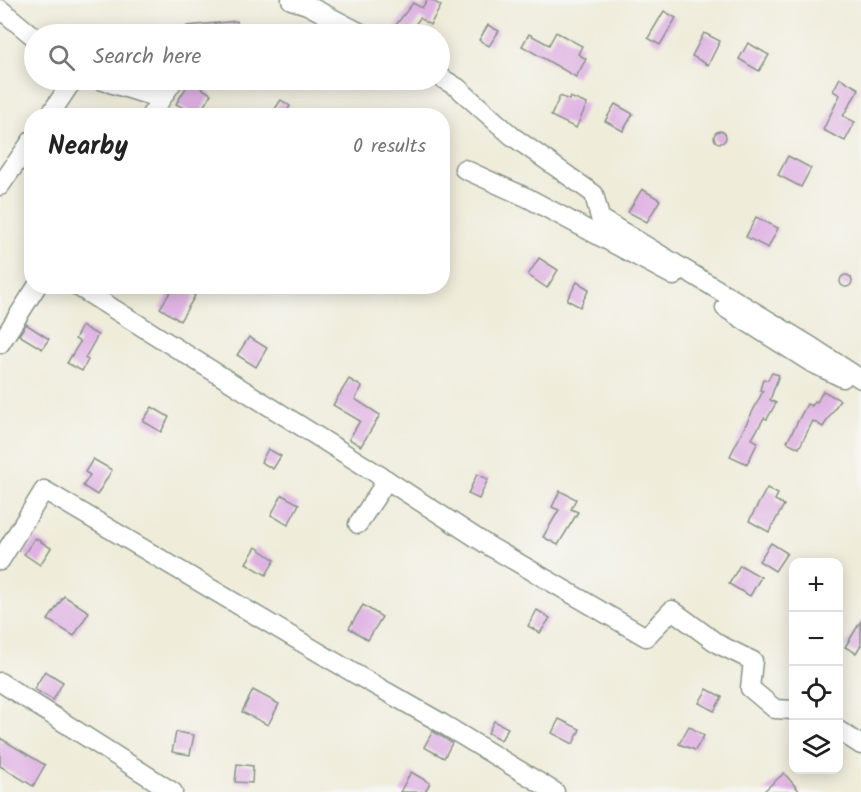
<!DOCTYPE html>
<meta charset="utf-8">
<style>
body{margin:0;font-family:Kalam,sans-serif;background:#f6f6f6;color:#222}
.controls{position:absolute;right:18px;bottom:18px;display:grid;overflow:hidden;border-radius:12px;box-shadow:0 3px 15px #0003}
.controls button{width:54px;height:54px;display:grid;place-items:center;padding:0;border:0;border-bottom:2px solid #e0e0e0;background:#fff;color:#222;font:30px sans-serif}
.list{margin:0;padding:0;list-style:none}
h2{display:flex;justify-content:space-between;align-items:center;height:78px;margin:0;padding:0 24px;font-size:26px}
h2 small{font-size:20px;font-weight:400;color:#767676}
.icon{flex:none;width:33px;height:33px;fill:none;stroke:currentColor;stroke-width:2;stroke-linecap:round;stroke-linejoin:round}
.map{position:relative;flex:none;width:861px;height:792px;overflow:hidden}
.search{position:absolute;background:#fff;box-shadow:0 3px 15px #0003;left:24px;top:24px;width:426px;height:66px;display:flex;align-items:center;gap:15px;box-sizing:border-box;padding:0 21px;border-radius:33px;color:#767676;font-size:22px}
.panel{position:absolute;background:#fff;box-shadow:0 3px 15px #0003;left:24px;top:108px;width:426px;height:186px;border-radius:24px}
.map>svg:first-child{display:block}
</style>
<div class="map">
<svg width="861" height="792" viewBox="0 0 861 792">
<rect width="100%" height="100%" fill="#f6f6f2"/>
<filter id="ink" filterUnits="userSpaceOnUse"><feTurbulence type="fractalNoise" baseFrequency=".0167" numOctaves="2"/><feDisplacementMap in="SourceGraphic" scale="12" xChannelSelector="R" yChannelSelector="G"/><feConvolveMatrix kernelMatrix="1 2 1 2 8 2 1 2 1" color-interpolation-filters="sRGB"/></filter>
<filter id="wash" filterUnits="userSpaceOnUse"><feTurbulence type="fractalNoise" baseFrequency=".008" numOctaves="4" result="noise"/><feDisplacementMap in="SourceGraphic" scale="24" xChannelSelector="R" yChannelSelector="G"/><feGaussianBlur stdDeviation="1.35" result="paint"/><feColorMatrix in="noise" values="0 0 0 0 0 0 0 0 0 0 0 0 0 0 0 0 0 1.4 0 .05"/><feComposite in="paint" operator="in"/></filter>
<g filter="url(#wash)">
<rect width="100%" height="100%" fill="#efecda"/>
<g id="blocks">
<!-- building -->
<g fill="#dfb2e3">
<polygon points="427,0 432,0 441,6 430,25 420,18 408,34 395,26 413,3 422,8"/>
<polygon points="664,11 676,18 660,45 648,38"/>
<polygon points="237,21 238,33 187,34 187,26"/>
<polygon points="488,25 499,31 489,46 479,40"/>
<polygon points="556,32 582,46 578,54 586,59 576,77 522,46 529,34 549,45"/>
<polygon points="704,33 720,41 708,65 692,56"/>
<polygon points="748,43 769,55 759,71 739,59"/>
<polygon points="840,78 859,89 843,116 855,122 845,141 823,130 840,95 833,91"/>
<polygon points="190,81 211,94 198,116 176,104"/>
<polygon points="560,96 569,100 570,97 587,104 576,128 551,116"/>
<polygon points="281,100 290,106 284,116 270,116"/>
<polygon points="615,104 633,114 623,131 605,121"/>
<circle cx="720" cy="137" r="6"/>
<polygon points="788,156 811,168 801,187 778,175"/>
<polygon points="642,189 660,200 647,222 628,212"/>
<polygon points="756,217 778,228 768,248 746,237"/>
<polygon points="539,258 558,270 547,288 528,275"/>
<circle cx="846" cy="281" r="6"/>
<polygon points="577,282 589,289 580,307 567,300"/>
<polygon points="174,286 181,286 195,296 180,321 160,308"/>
<polygon points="26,324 49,339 42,349 19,335"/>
<polygon points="82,326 98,335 85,358 88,360 82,371 67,363 80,342 75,339"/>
<polygon points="249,337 267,348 256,367 237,355"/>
<polygon points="772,373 779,375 770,400 776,403 767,419 764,418 752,439 758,442 747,464 730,456 763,391 760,390 763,379 768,380"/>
<polygon points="349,379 362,387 355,399 380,415 361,446 349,439 360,421 333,405"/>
<polygon points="823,391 840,400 823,427 813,421 799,448 787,442 807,404 812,406 815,401 817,402"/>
<polygon points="152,407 169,417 161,432 143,421"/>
<polygon points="268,449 281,456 273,469 261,462"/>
<polygon points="93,459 112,470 97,495 83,486 90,475 85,472"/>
<polygon points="477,474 488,479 479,499 468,494"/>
<polygon points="767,488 778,494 775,500 784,505 769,532 749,521"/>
<polygon points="560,491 576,499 571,509 578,512 558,545 543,537 559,510 552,507"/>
<polygon points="282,495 299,504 288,525 271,515"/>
<polygon points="35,538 51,548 40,565 24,554"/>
<polygon points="771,543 787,553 775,571 759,561"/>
<polygon points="256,547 275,560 266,575 246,563"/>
<polygon points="740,565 761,577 750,596 729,584"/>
<polygon points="64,596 89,612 74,636 48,620"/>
<polygon points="363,605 382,617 368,640 349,628"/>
<polygon points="537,610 550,618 540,633 528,626"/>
<polygon points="861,621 861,645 856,653 845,647"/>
<polygon points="45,671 63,682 53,700 34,689"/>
<polygon points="707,689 722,697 714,711 699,703"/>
<polygon points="253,690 279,704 268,725 242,712"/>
<polygon points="559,719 580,729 573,744 552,733"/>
<polygon points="494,721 508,728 501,740 488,733"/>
<polygon points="689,726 704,736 695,750 679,744"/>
<polygon points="433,731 452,743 444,758 424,747"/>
<polygon points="176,732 194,735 190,755 172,752"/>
<polygon points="0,738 45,765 33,786 0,766"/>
<polygon points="237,764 253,766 252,783 235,782"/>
<polygon points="411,772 430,783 425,792 400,792"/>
<polygon points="784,773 800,792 763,792"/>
</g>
</g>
</g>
<g filter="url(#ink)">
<use href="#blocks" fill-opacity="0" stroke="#879487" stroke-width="1.5"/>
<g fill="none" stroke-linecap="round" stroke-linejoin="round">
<defs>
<g id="street">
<polyline points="291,0 307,5 363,34"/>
<polyline points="0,9 34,37"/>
<polyline points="440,77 458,88 512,136 594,194 600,218 812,347 861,379"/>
<polyline points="100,80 161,99"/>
<polyline points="49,116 73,80"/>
<polyline points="150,116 174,80"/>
<polyline points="464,169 528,198 674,276"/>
<polyline points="0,186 32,140"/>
<polyline points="77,286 387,480 358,524"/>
<polyline points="725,308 810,362 843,378"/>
<polyline points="0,344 37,286"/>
<polyline points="387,480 489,546 646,637 672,610 718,644 753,661 750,688 775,709 794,710"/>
<polyline points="0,561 44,490 357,675 438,721 555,792"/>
<polyline points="0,682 173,792"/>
<polyline points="838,730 861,745"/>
</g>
</defs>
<!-- street casing -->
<use href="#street" stroke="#879487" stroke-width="21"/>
<!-- street -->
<use href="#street" stroke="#fff" stroke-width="18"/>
</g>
</g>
</svg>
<div class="controls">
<button>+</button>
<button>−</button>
<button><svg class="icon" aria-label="locate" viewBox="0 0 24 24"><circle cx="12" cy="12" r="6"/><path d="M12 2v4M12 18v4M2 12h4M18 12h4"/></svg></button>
<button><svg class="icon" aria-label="layers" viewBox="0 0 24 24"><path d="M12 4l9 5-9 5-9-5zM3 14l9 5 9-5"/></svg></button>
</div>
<div class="search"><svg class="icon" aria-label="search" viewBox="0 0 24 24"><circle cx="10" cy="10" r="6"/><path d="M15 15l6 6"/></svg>Search here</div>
<section class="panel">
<h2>Nearby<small>0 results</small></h2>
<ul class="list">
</ul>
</section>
</div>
